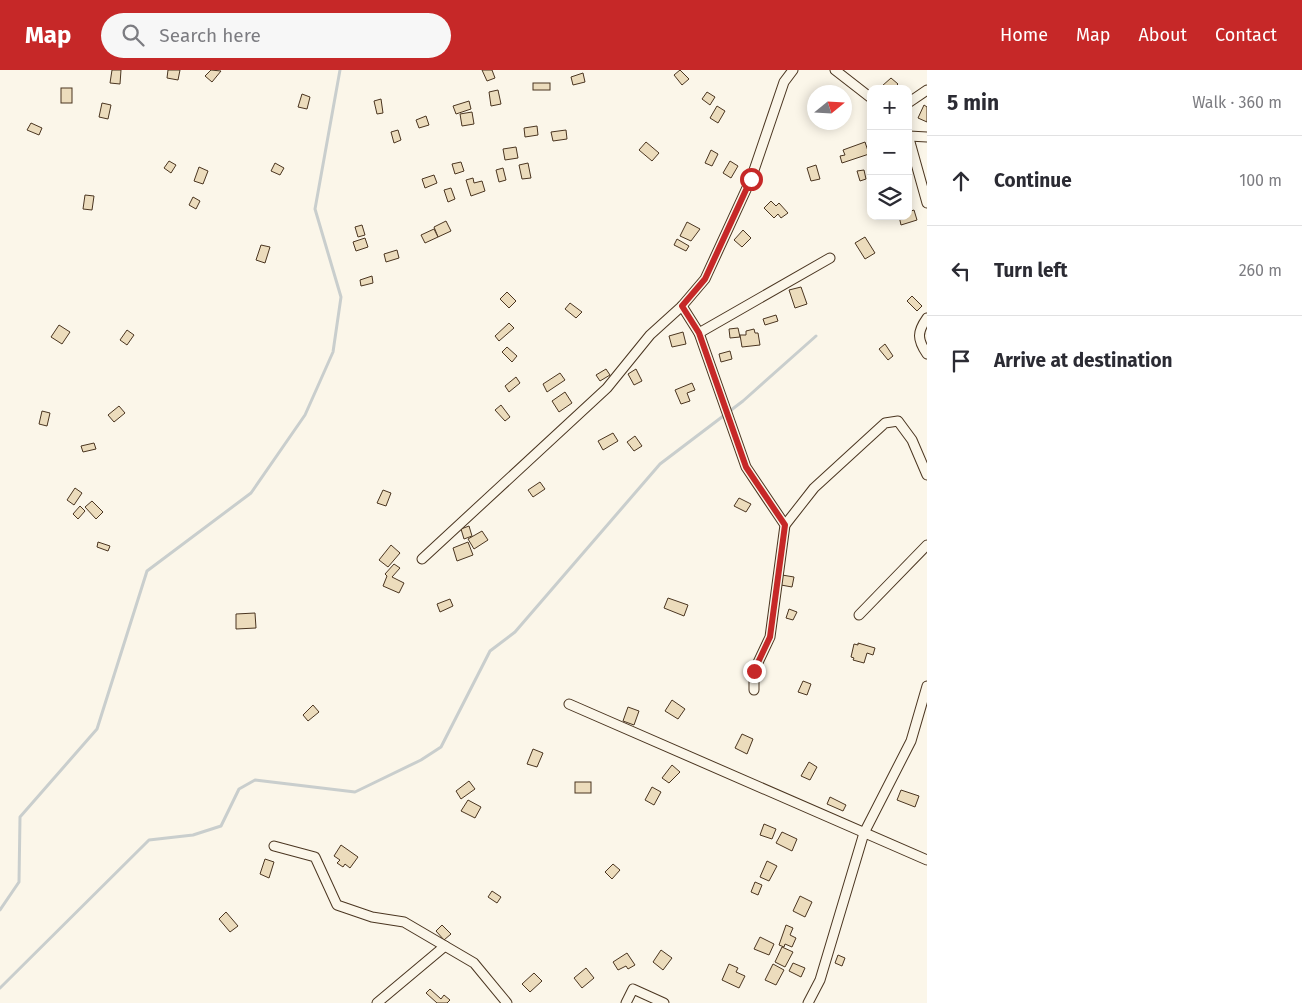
<!DOCTYPE html>
<meta charset="utf-8">
<style>
body{margin:0;font-family:"Fira Sans",sans-serif;background:#f7f7f7;color:#2b2b33}
.controls{position:absolute;right:15px;top:15px;display:grid;overflow:hidden;border-radius:10px;box-shadow:0 2px 12px #0003}
.controls button{width:45px;height:45px;display:grid;place-items:center;padding:0;border:0;border-bottom:1px solid #e1e1e2;background:#fff;color:#2b2b33;font:25px sans-serif}
.compass{position:absolute;left:807px;top:15px;width:45px;height:45px;border-radius:50%;background:#fff;box-shadow:0 2px 12px #0003;rotate:72deg}
.stop{position:absolute;width:15px;height:15px;margin:-11px;border:4px solid #c62828;border-radius:50%;background:#fff}
.stop.end{background:#c62828;border-color:#fff;box-shadow:0 1px 5px #0008}
.list{margin:0;padding:0;list-style:none}
h2{display:flex;justify-content:space-between;align-items:center;height:65px;margin:0;padding:0 20px;font-size:21px}
h2 small{font-size:16px;font-weight:400;color:#7c7c81}
.list li{display:grid;grid-template-columns:32px 1fr auto;gap:15px;align-items:center;box-sizing:border-box;height:90px;padding:0 20px;border-top:1px solid #e1e1e2}
.list b{display:block;font-size:19px;white-space:nowrap}
.list em{font-size:16px;font-style:normal;color:#7c7c81}
.icon{flex:none;width:28px;height:28px;fill:none;stroke:currentColor;stroke-width:2;stroke-linecap:round;stroke-linejoin:round}
.map{position:relative;flex:none;width:927px;height:933px;overflow:hidden}
header{display:flex;align-items:center;gap:30px;box-sizing:border-box;height:70px;padding:0 25px;background:#c62828;color:#fff}
header strong{font-size:24px}
nav{display:flex;gap:28px;margin-inline-start:auto;font-size:18px}
.search{width:350px;height:45px;background:#f7f7f7;display:flex;align-items:center;gap:12px;box-sizing:border-box;padding:0 18px;border-radius:28px;color:#7c7c81;font-size:19px}
main{display:flex}
aside{flex:1;background:#fff}
.map>svg:first-child{display:block}
</style>
<header>
<strong>Map</strong>
<div class="search"><svg class="icon" aria-label="search" viewBox="0 0 24 24"><circle cx="10" cy="10" r="6"/><path d="M15 15l6 6"/></svg>Search here</div>
<nav><a>Home</a><a>Map</a><a>About</a><a>Contact</a></nav>
</header>
<main>
<div class="map">
<svg width="927" height="933" viewBox="0 0 927 933">
<rect width="100%" height="100%" fill="#fbf6e9"/>
<g fill="none" stroke-linecap="round" stroke-linejoin="round">
<!-- stream -->
<g stroke="#c9cecd" stroke-width="3">
<polyline points="0,840 19,812 20,747 97,659 147,501 251,423 305,345 333,282 341,227 315,139 340,0"/>
<polyline points="0,918 149,770 193,765 221,756 239,719 255,710 355,722 421,690 441,677 490,581 515,562 660,394 743,331 816,266"/>
</g>
</g>
<!-- building -->
<g fill="#ecdcbc" stroke="#4a3520">
<polygon points="112,0 121,0 120,14 110,13"/>
<polygon points="168,0 180,0 178,10 167,8"/>
<polygon points="211,0 221,1 212,12 205,6"/>
<polygon points="482,0 492,0 495,8 487,11"/>
<polygon points="680,0 689,9 682,15 674,5"/>
<polygon points="583,3 585,12 573,15 571,7"/>
<polygon points="891,8 898,14 893,19 884,19 882,16"/>
<rect x="533" y="13" width="17" height="7"/>
<rect x="61" y="18" width="11" height="15"/>
<polygon points="498,20 501,34 491,36 489,22"/>
<polygon points="707,22 715,27 710,35 702,29"/>
<polygon points="302,24 310,27 307,39 298,37"/>
<polygon points="381,29 383,43 377,44 374,31"/>
<polygon points="469,31 471,39 456,44 453,36"/>
<polygon points="102,33 111,35 108,49 99,47"/>
<polygon points="924,35 927,37 927,52 918,48"/>
<polygon points="717,36 725,41 718,53 710,48"/>
<polygon points="472,42 474,54 462,56 460,44"/>
<polygon points="426,46 429,55 419,58 416,50"/>
<polygon points="31,53 42,58 39,65 27,60"/>
<polygon points="537,56 538,65 525,67 524,58"/>
<polygon points="398,60 401,70 394,73 391,62"/>
<polygon points="566,60 567,69 553,71 551,62"/>
<polygon points="646,72 659,83 652,91 639,80"/>
<polygon points="865,72 869,84 842,93 840,86 845,85 843,80"/>
<polygon points="516,77 518,88 505,90 503,79"/>
<polygon points="711,80 718,84 712,96 705,93"/>
<polygon points="169,91 176,95 171,103 164,98"/>
<polygon points="730,91 738,96 731,108 723,103"/>
<polygon points="461,92 464,101 455,104 452,94"/>
<polygon points="275,93 284,98 280,105 271,101"/>
<polygon points="528,93 531,108 522,109 519,95"/>
<polygon points="816,95 820,109 811,111 807,98"/>
<polygon points="199,97 208,101 203,114 194,111"/>
<polygon points="503,98 506,110 499,112 496,100"/>
<polygon points="864,100 866,109 860,111 857,101"/>
<polygon points="434,105 437,113 425,118 422,109"/>
<polygon points="473,108 474,113 482,111 485,121 471,126 466,110"/>
<polygon points="451,118 455,129 448,132 444,120"/>
<polygon points="85,125 94,126 92,140 83,139"/>
<polygon points="193,127 200,131 196,139 189,135"/>
<polygon points="771,131 776,136 779,133 788,143 781,148 778,144 774,148 764,138"/>
<polygon points="914,140 917,150 901,155 899,146 908,146 908,142"/>
<polygon points="446,151 451,161 438,167 434,157"/>
<polygon points="687,152 700,159 691,171 680,166"/>
<polygon points="362,155 365,165 358,167 355,157"/>
<polygon points="434,159 438,167 425,173 421,165"/>
<polygon points="743,160 751,168 742,177 734,170"/>
<polygon points="865,167 875,183 865,189 855,173"/>
<polygon points="365,168 368,177 356,181 353,172"/>
<polygon points="677,169 689,176 686,181 674,175"/>
<polygon points="261,175 270,177 265,193 256,190"/>
<polygon points="397,180 399,188 386,192 384,184"/>
<polygon points="372,206 373,213 361,216 360,210"/>
<polygon points="801,217 807,234 795,238 789,220"/>
<polygon points="507,222 516,231 509,238 500,229"/>
<polygon points="912,226 922,236 917,241 907,231"/>
<polygon points="570,233 582,242 576,248 565,239"/>
<polygon points="776,245 778,251 765,255 763,249"/>
<polygon points="509,253 514,258 499,271 495,266"/>
<polygon points="59,255 70,262 62,274 51,267"/>
<polygon points="738,258 740,267 730,268 729,259"/>
<polygon points="754,259 755,263 758,263 760,275 742,277 740,265 746,265 746,261"/>
<polygon points="127,260 134,265 127,275 120,270"/>
<polygon points="683,262 686,274 672,277 669,266"/>
<polygon points="885,274 893,286 888,290 879,279"/>
<polygon points="507,277 517,286 512,292 502,282"/>
<polygon points="730,281 732,289 721,292 719,284"/>
<polygon points="606,299 610,305 600,311 596,305"/>
<polygon points="636,299 642,311 634,315 628,304"/>
<polygon points="560,303 565,310 547,322 543,314"/>
<polygon points="516,307 520,313 509,322 505,316"/>
<polygon points="692,313 695,320 687,323 690,331 681,334 675,320"/>
<polygon points="565,322 572,333 559,342 552,331"/>
<polygon points="501,335 510,347 505,351 495,340"/>
<polygon points="119,336 125,343 114,352 108,345"/>
<polygon points="42,341 50,343 47,356 39,354"/>
<polygon points="613,363 618,371 603,380 598,371"/>
<polygon points="635,366 642,376 634,381 627,372"/>
<polygon points="94,373 96,379 83,382 81,376"/>
<polygon points="540,412 545,419 533,427 528,420"/>
<polygon points="75,418 82,423 74,435 67,430"/>
<polygon points="383,420 391,423 386,436 377,433"/>
<polygon points="739,428 751,434 746,442 734,436"/>
<polygon points="92,431 103,442 96,449 85,437"/>
<polygon points="80,436 85,441 78,449 73,444"/>
<polygon points="469,456 472,466 464,469 461,459"/>
<polygon points="482,461 488,470 474,479 468,469"/>
<polygon points="98,472 110,476 108,481 97,477"/>
<polygon points="468,472 473,485 457,491 453,478"/>
<polygon points="391,475 400,483 388,497 379,490"/>
<polygon points="394,494 400,498 392,507 404,513 399,523 383,516 387,506 385,504"/>
<polygon points="782,505 794,507 792,517 781,515"/>
<polygon points="668,528 688,535 684,546 664,538"/>
<polygon points="450,529 453,536 440,542 437,534"/>
<polygon points="789,539 797,542 793,550 786,548"/>
<polygon points="255,543 256,558 236,559 236,544"/>
<polygon points="858,573 875,578 873,585 867,583 864,593 853,590 854,588 851,587 854,574 858,575"/>
<polygon points="803,611 811,614 807,625 798,622"/>
<polygon points="672,630 685,639 678,649 665,641"/>
<polygon points="313,635 319,642 308,651 303,645"/>
<polygon points="628,637 639,641 634,655 623,651"/>
<polygon points="742,664 753,669 747,684 735,678"/>
<polygon points="533,679 543,683 537,697 527,694"/>
<polygon points="809,692 817,697 810,710 801,706"/>
<polygon points="672,695 680,702 669,713 662,708"/>
<polygon points="469,711 475,719 461,729 456,721"/>
<rect x="575" y="712" width="16" height="11"/>
<polygon points="652,717 661,722 654,735 645,730"/>
<polygon points="901,720 919,726 915,737 897,730"/>
<polygon points="830,727 846,735 843,741 827,734"/>
<polygon points="468,730 481,737 475,748 461,741"/>
<polygon points="764,754 776,759 772,769 760,765"/>
<polygon points="782,762 797,769 792,781 776,773"/>
<polygon points="341,775 358,787 350,798 345,794 343,797 337,793 340,790 334,786"/>
<polygon points="265,789 274,792 269,808 260,804"/>
<polygon points="767,791 777,796 769,811 760,807"/>
<polygon points="613,794 620,800 612,809 605,802"/>
<polygon points="755,812 762,815 758,825 751,822"/>
<polygon points="492,821 501,827 497,833 488,827"/>
<polygon points="800,826 812,832 805,847 793,841"/>
<polygon points="226,842 238,856 230,862 219,849"/>
<polygon points="442,855 451,864 444,870 436,861"/>
<polygon points="786,855 793,858 790,865 796,868 792,877 785,874 784,877 779,875"/>
<polygon points="760,867 774,874 769,885 754,879"/>
<polygon points="782,877 793,882 785,897 775,892"/>
<polygon points="661,880 672,888 663,900 653,892"/>
<polygon points="627,883 635,895 628,899 626,896 618,900 613,892"/>
<polygon points="838,885 845,888 842,896 835,893"/>
<polygon points="793,893 805,898 801,907 789,901"/>
<polygon points="729,894 738,898 736,902 745,906 739,918 722,910"/>
<polygon points="773,894 784,900 776,915 765,910"/>
<polygon points="586,898 594,908 582,918 574,908"/>
<polygon points="534,903 542,911 530,922 522,914"/>
<polygon points="430,919 441,929 444,925 450,930 447,933 437,933 426,923"/>
</g>
<g fill="none" stroke-linecap="round" stroke-linejoin="round">
<defs>
<g id="minor">
<polyline points="835,0 871,28"/>
<polyline points="908,33 927,20"/>
<polyline points="908,65 927,133"/>
<polyline points="909,66 927,67"/>
<polyline points="682,236 699,263 746,397 785,455 770,567 754,601 754,620"/>
<path d="M927,248c-10,14 -10,21 0,36"/>
<polyline points="699,263 830,188"/>
<polyline points="785,455 814,418 885,353 898,351 912,370 927,405"/>
<polyline points="422,489 607,318 650,265 682,236 705,209 751,109 784,12 793,0"/>
<polyline points="859,545 927,475"/>
<polyline points="569,634 927,790"/>
<polyline points="274,776 315,787 337,835 372,847 404,852 474,893 507,933"/>
<polyline points="377,933 445,876"/>
<polyline points="626,933 633,919 664,933"/>
<polyline points="808,933 820,910 864,763 911,671 927,616"/>
</g>
</defs>
<!-- minor casing -->
<use href="#minor" stroke="#4a3520" stroke-width="11"/>
<!-- minor -->
<use href="#minor" stroke="#fbf6e9" stroke-width="9"/>
</g>
<g fill="none" stroke-linecap="round" stroke-linejoin="round">
<!-- route -->
<polyline stroke="#c62828" stroke-width="6" points="751,109 705,209 682,236 699,263 746,397 785,455 770,567 754,601"/>
</g>
</svg>
<div class="controls">
<button>+</button>
<button>−</button>
<button><svg class="icon" aria-label="layers" viewBox="0 0 24 24"><path d="M12 4l9 5-9 5-9-5zM3 14l9 5 9-5"/></svg></button>
</div>
<svg class="compass" viewBox="-18 -18 36 36"><path d="M0-13l5 13h-10z" fill="#e53935"/><path d="M0 13l5-13h-10z" fill="#7c7c81"/></svg>
<div class="stop" style="left:751px;top:109px"></div>
<div class="stop end" style="left:754px;top:601px"></div>
</div>
<aside>
<h2>5 min<small>Walk · 360 m</small></h2>
<ul class="list">
<li><svg class="icon" aria-label="ahead" viewBox="0 0 24 24"><path d="M12 20V5M6 11l6-6 6 6"/></svg><div><b>Continue</b></div><em>100 m</em></li>
<li><svg class="icon" aria-label="left" viewBox="0 0 24 24"><path d="M17 20v-9H6M10 6l-5 5 5 5"/></svg><div><b>Turn left</b></div><em>260 m</em></li>
<li><svg class="icon" aria-label="arrive" viewBox="0 0 24 24"><path d="M6 21V4h12l-3 4 3 4H6"/></svg><div><b>Arrive at destination</b></div></li>
</ul>
</aside>
</main>
